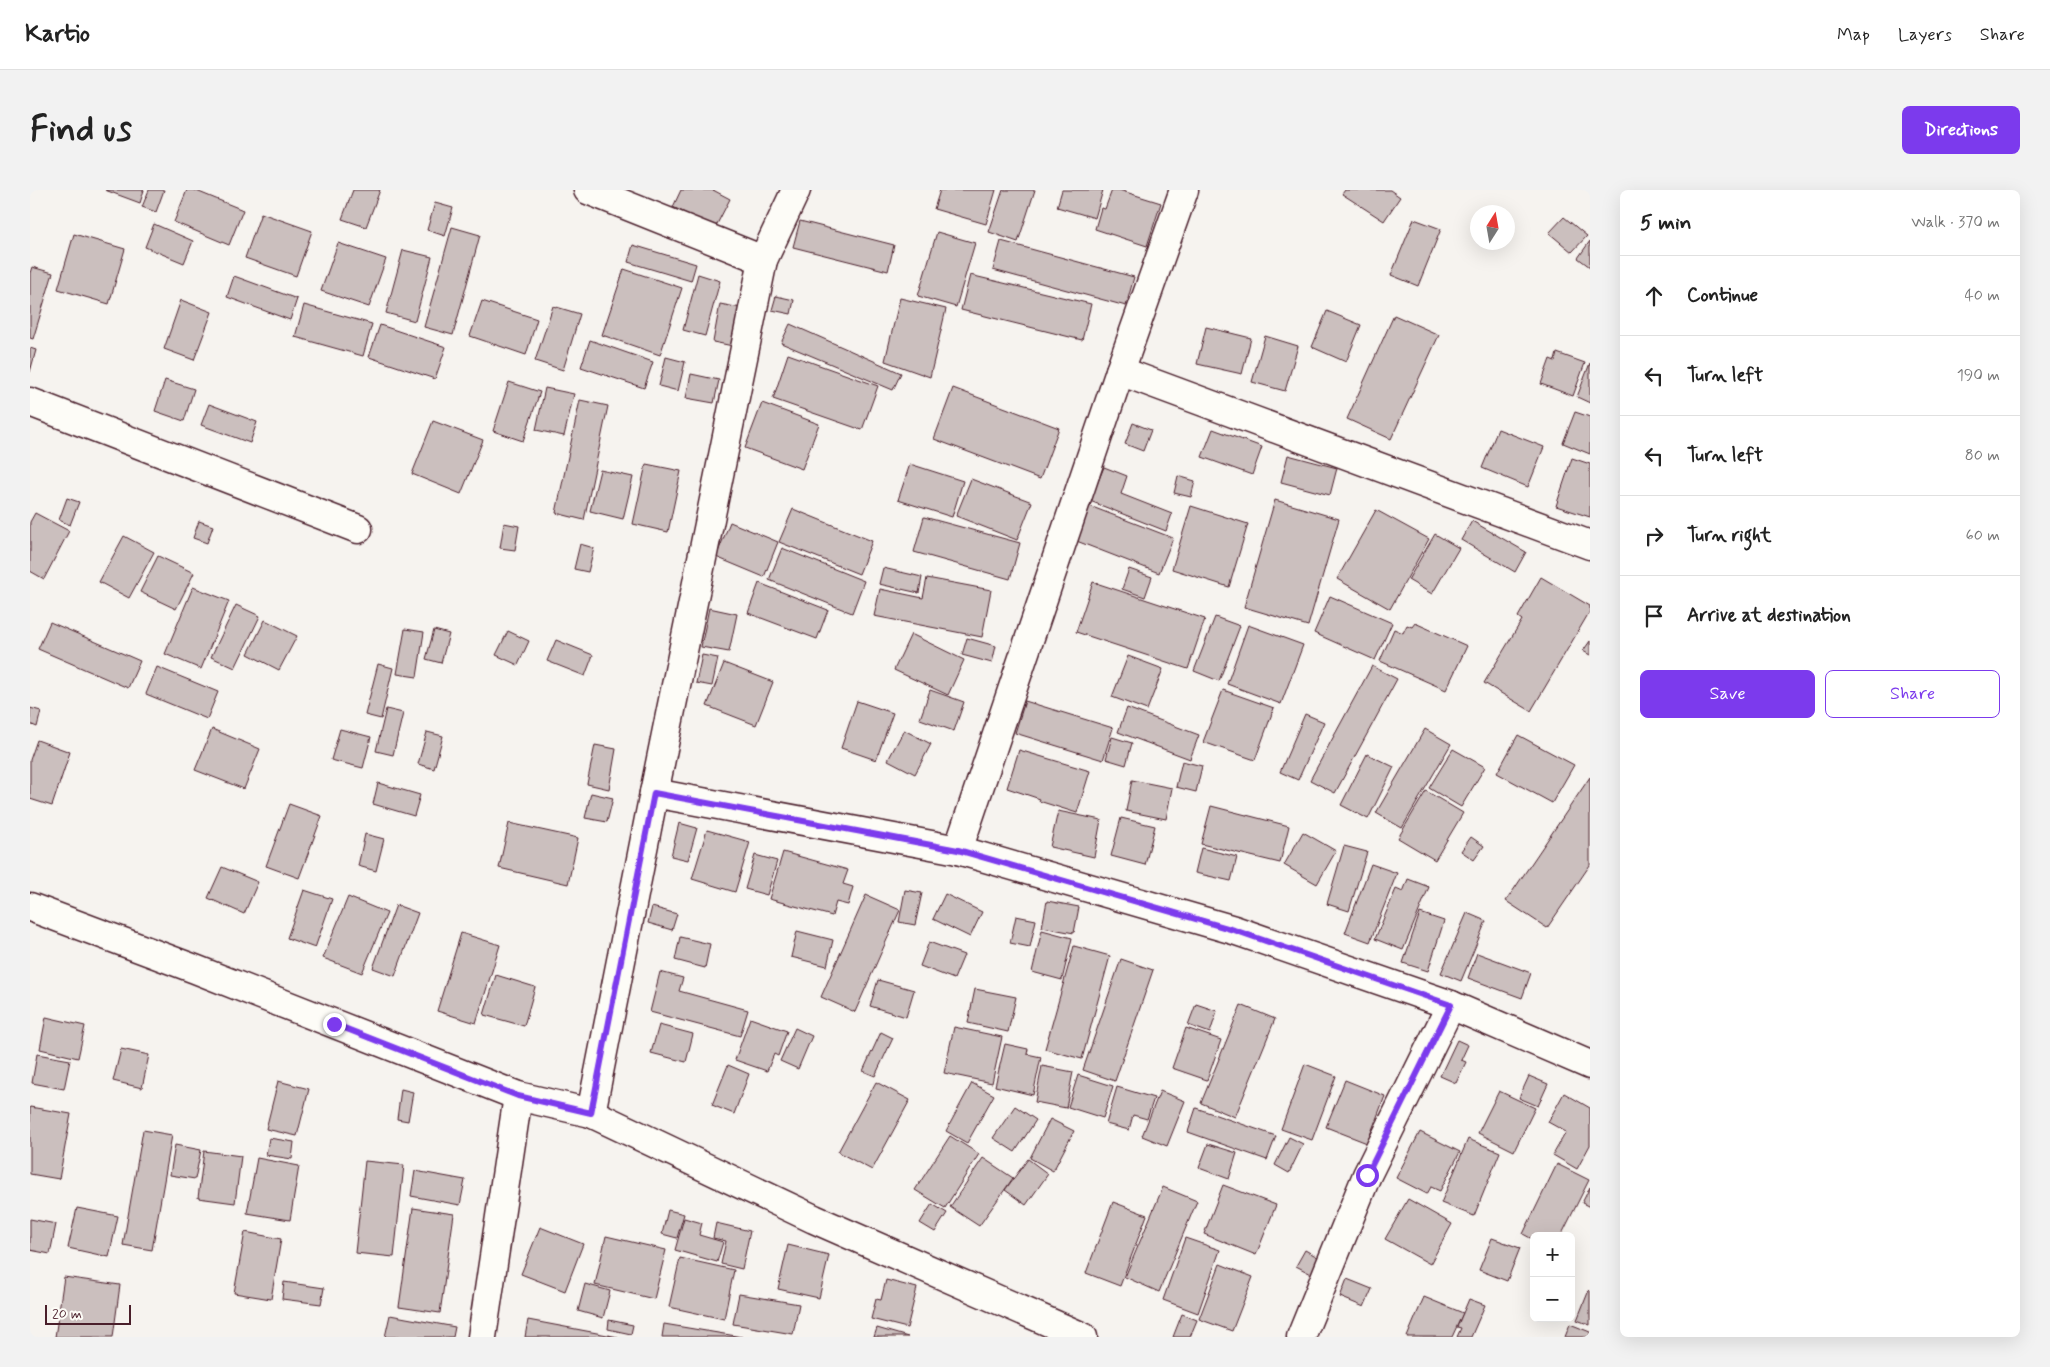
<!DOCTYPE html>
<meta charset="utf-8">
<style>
body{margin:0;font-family:Mynerve,sans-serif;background:#f2f2f2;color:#222}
.controls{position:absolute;right:15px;bottom:15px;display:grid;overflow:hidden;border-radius:8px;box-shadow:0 5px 20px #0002}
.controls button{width:45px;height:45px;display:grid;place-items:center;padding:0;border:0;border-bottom:1px solid #e0e0e0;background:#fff;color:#222;font:25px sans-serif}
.compass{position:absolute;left:1440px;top:15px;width:45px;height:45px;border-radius:50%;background:#fff;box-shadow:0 5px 20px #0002;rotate:11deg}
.scale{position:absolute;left:15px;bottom:12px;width:86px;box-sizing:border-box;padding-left:5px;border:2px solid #4a1f2b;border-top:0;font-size:14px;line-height:18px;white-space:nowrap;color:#4a1f2b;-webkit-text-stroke:4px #fdfcf7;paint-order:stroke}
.stop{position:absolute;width:15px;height:15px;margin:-11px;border:4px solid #7c3aed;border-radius:50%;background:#fff}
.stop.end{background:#7c3aed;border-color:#fff;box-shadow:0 1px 5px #0008}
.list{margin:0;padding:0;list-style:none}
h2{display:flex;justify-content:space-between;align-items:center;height:65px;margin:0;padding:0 20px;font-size:21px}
h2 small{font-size:16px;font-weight:400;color:#767676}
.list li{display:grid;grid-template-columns:32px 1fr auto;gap:15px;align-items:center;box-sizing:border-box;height:80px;padding:0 20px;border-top:1px solid #e0e0e0}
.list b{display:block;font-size:19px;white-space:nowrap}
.list em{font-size:16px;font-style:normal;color:#767676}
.actions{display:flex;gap:10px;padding:15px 20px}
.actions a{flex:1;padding:11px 0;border:1px solid #7c3aed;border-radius:8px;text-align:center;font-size:18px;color:#7c3aed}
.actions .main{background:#7c3aed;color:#fff}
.icon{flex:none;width:28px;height:28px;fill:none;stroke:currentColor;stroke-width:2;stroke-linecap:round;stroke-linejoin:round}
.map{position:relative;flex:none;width:1560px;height:1147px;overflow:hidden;border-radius:8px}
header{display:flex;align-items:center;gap:30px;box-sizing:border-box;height:70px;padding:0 25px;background:#fff;border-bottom:1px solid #e0e0e0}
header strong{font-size:24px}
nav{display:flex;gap:28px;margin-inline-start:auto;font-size:18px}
.intro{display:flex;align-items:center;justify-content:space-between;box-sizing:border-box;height:120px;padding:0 30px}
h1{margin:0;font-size:35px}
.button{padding:12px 22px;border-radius:8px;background:#7c3aed;color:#fff;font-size:18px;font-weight:700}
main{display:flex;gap:30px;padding:0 30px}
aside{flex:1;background:#fff;border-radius:8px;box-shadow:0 5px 20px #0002}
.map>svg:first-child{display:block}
</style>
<header>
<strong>Kartio</strong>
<nav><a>Map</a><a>Layers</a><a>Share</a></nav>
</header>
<div class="intro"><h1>Find us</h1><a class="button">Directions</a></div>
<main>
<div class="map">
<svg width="1560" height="1147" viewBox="0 0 1560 1147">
<rect width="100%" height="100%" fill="#f6f3ef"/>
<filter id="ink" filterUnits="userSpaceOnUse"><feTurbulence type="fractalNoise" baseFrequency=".02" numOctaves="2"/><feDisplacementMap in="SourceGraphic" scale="10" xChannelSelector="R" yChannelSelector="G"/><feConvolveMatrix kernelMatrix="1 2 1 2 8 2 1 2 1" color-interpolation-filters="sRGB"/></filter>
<g filter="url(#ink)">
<!-- building -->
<g fill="#cbbfbe" stroke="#4a1f2b">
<polygon points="75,0 114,0 110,13"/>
<polygon points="119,0 134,0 126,22 112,17"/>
<polygon points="157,0 164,0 213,20 199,55 144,32"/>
<polygon points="323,0 350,0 336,37 312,29"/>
<polygon points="651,0 683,0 700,9 685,38 643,17"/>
<polygon points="910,0 966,0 956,34 904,19"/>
<polygon points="973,0 1005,0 988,52 959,42"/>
<polygon points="1032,0 1073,0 1065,28 1027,17"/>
<polygon points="1082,0 1089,0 1131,13 1117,56 1065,39 1071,18 1075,19"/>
<polygon points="1315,0 1360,0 1370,7 1354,31 1312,4"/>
<polygon points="405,13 423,18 415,46 397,40"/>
<polygon points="231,23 282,41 266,86 215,68"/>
<polygon points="1534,27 1557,46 1542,62 1519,43"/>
<polygon points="1384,29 1411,39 1388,96 1361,85"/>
<polygon points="770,31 864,55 858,81 763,57"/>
<polygon points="124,34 163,51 154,73 115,57"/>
<polygon points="422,37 450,45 423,145 394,137"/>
<polygon points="907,42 945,53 926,117 888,106"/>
<polygon points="44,44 95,59 79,114 28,99"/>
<polygon points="971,51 1104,87 1096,116 963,80"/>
<polygon points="1560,51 1560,77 1548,68"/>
<polygon points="308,53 356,69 339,117 291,101"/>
<polygon points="603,55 666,74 661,91 598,72"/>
<polygon points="373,60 402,67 385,131 356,123"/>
<polygon points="2,77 23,83 3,149 0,148 0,83"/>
<polygon points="594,79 652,98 630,165 572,145"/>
<polygon points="668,84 690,91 675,146 653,140"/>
<polygon points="940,85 1061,114 1052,150 931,120"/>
<polygon points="204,86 267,109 260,130 197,107"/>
<polygon points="746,106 764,110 761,124 742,120"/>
<polygon points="870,108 916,119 900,187 855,171"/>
<polygon points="151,110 182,122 164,170 134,159"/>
<polygon points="452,111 507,129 496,165 440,146"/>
<polygon points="690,114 711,118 703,156 683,152"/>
<polygon points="274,115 342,134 333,166 265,147"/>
<polygon points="523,116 550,124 533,180 505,171"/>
<polygon points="1297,121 1331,135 1316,172 1282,157"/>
<polygon points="1364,125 1409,145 1361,249 1317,229"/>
<polygon points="760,134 871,183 863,200 751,153"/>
<polygon points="350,135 416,157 405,189 339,167"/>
<polygon points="1176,137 1221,148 1212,184 1167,174"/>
<polygon points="1235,146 1268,156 1255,201 1222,192"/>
<polygon points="560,150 623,172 614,198 551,177"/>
<polygon points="0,158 6,160 0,182"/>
<polygon points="1527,163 1555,173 1543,206 1511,194 1520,169 1525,171"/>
<polygon points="758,164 848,196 832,240 743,209"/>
<polygon points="636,167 655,172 648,201 629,196"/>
<polygon points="1560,173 1560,213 1547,207"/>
<polygon points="661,184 689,190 684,213 656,208"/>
<polygon points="135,190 164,199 154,231 125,221"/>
<polygon points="479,192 510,202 493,251 463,241"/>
<polygon points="515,198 544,204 534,246 506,240"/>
<polygon points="923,198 1029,238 1010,289 904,249"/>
<polygon points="550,210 578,216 554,330 526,323"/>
<polygon points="732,213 789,234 772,279 715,258"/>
<polygon points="179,214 227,232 220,253 171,235"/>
<polygon points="1545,222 1560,227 1560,264 1533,253"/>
<polygon points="403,231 453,250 431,304 382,284"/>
<polygon points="1103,233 1121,240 1113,261 1095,254"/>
<polygon points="1183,239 1232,257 1222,285 1172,267"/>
<polygon points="1468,239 1514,257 1498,297 1452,278"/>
<polygon points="1258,265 1307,278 1300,305 1251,292"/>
<polygon points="1542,268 1560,274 1560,327 1526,316"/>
<polygon points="616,274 651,281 638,342 603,334"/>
<polygon points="880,274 933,291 922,327 868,310"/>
<polygon points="1074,277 1097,286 1091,304 1142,324 1136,341 1060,311"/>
<polygon points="570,280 603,287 593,329 560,321"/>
<polygon points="1148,286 1165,291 1161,307 1144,303"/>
<polygon points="941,289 1002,312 987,350 926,326"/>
<polygon points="37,308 49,312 40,335 29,330"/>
<polygon points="1245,310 1309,329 1278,436 1214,417"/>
<polygon points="1057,315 1143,348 1129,383 1044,350"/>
<polygon points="1161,316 1218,334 1199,397 1142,379"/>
<polygon points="763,319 842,351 829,384 749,352"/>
<polygon points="1346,320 1399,349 1360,419 1307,389"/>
<polygon points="5,323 39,341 14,389 0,381 0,332"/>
<polygon points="894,327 990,353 980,389 884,362"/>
<polygon points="169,331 183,336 177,353 163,348"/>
<polygon points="1442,331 1496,362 1485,382 1431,350"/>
<polygon points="700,332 748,352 734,387 686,367"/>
<polygon points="474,333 489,336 485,360 470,358"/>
<polygon points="1405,344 1429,358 1402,404 1378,390"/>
<polygon points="94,346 124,362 99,408 69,392"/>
<polygon points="550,354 564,358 558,382 544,379"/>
<polygon points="752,358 834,391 822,423 739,390"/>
<polygon points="128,366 164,383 146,419 110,402"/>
<polygon points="853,378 892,387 889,403 849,394"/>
<polygon points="1099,379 1122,387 1115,407 1092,399"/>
<polygon points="1511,387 1560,416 1560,421 1501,521 1454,493 1492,430 1488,427"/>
<polygon points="897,388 961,400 952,447 844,426 850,399 893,408"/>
<polygon points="1063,392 1175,429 1158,479 1046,442"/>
<polygon points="729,393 798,420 787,449 718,423"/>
<polygon points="163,397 199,411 171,479 135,464"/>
<polygon points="1300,406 1362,433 1345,470 1284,443"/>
<polygon points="206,415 230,426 205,478 181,467"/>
<polygon points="679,418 707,424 699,462 671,457"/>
<polygon points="1185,427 1210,436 1189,491 1164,481"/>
<polygon points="235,430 267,446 249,480 218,464"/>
<polygon points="20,432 110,471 98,498 8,459"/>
<polygon points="1385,433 1437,456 1416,500 1350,471 1364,439 1373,443 1377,435 1382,437"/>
<polygon points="1218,435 1273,455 1251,514 1197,494"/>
<polygon points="375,439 394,442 387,487 367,484"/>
<polygon points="404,440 419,444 411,473 396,469"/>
<polygon points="478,441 499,451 488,475 466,465"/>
<polygon points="881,444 934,470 918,505 864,480"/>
<polygon points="937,448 966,456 962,473 932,465"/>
<polygon points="526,450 563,465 555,486 517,471"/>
<polygon points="1560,451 1560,465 1553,461"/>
<polygon points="672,465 688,468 682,496 666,493"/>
<polygon points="1098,466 1133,479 1117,520 1082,507"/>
<polygon points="694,473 743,492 726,535 677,516"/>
<polygon points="348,474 363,478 351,529 335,525"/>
<polygon points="1342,476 1367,489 1305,603 1280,590"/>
<polygon points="127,477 188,502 177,529 116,504"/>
<polygon points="900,500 934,512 924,541 890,529"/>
<polygon points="1193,500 1244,518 1225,570 1173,552"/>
<polygon points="827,511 863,523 846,570 811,558"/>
<polygon points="995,511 1083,538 1073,570 985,543"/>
<polygon points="0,518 11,521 7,537 0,534"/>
<polygon points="1097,518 1169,545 1160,569 1088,542"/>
<polygon points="356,519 373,523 363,565 346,561"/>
<polygon points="1275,524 1294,532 1268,590 1250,582"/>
<polygon points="182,539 230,559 214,599 165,580"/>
<polygon points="310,539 341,547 333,578 301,570"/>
<polygon points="1395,539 1421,554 1372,638 1346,623"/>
<polygon points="874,540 901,554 885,584 858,570"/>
<polygon points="397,542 413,546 404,579 388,574"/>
<polygon points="1488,545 1544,575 1522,613 1467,583"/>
<polygon points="1082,547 1102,553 1096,575 1076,569"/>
<polygon points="7,550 40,562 22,616 0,609 0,570"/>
<polygon points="565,555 586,559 579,599 557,594"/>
<polygon points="1423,559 1455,577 1431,617 1399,598"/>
<polygon points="989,560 1060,581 1047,623 1009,611 1010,609 977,598"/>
<polygon points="1337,564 1364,577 1338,629 1311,615"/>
<polygon points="1152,571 1172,576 1166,602 1146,597"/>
<polygon points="1560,587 1560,675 1517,738 1476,711"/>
<polygon points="1102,590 1142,598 1136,629 1096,621"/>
<polygon points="348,593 390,605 384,626 343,614"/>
<polygon points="1396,601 1433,623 1405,670 1368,648"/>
<polygon points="561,603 583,608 577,632 555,628"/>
<polygon points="259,614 292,626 269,688 236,676"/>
<polygon points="1181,616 1259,636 1250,673 1171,654"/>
<polygon points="1028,621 1071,630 1064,667 1020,657"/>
<polygon points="1091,628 1125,636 1115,675 1081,666"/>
<polygon points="479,633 548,648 538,694 469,678"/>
<polygon points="649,633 667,638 658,670 641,666"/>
<polygon points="677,640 720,652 705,702 662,689"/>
<polygon points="1273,642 1306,661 1287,694 1254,675"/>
<polygon points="335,644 354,649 346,681 328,676"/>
<polygon points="1441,647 1454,656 1444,670 1431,661"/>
<polygon points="1314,656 1337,662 1319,721 1297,714"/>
<polygon points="1171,658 1207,667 1201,691 1165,683"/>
<polygon points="753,662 818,680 813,694 823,697 818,715 806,712 802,726 739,709"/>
<polygon points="725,665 747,671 737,705 715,699"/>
<polygon points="1341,674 1367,683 1340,752 1315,743"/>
<polygon points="192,677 228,692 214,724 178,708"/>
<polygon points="1378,689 1399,697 1373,760 1345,749 1366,699 1373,702"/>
<polygon points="274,700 302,709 285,758 257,748"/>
<polygon points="875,700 892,703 885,735 869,732"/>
<polygon points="915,704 952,722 940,747 903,729"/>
<polygon points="836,705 870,720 825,822 791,807"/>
<polygon points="318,707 357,723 332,783 293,768"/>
<polygon points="1017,711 1049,717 1044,743 1012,737"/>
<polygon points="366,715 388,723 365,786 343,778"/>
<polygon points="622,717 647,724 642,740 618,733"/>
<polygon points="1390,723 1414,731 1398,781 1373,773"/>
<polygon points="1437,723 1456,731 1431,791 1411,783"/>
<polygon points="986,726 1006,730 1000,757 980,753"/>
<polygon points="1012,740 1042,748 1032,790 1002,782"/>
<polygon points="767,741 803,750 797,776 761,767"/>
<polygon points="431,743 470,755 446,833 407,821"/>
<polygon points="650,747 680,754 675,778 645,770"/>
<polygon points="899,752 934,765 924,789 890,776"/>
<polygon points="1044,756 1080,766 1052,869 1015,859"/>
<polygon points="1447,763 1501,783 1492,808 1438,788"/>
<polygon points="1091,769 1123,780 1085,891 1053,880"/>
<polygon points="630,782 653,788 649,801 718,820 710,846 620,822"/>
<polygon points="466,785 505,797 494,836 454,825"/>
<polygon points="848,790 884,800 876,827 840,816"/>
<polygon points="945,799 986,807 978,842 938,833"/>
<polygon points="1166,814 1187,821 1180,843 1158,835"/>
<polygon points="1211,815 1245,829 1205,927 1171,913"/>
<polygon points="16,827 55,836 48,868 10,859"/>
<polygon points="720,828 757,841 748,866 744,864 737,881 705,870"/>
<polygon points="629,835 663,844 656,872 621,863"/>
<polygon points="924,837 972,847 962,893 914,883"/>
<polygon points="765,838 782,846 768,879 750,871"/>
<polygon points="1156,838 1191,850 1177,890 1142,878"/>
<polygon points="851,842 863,848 845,886 833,881"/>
<polygon points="1427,850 1438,855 1431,870 1436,872 1426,893 1410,886"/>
<polygon points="975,854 998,859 997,864 1011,867 1003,905 965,896"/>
<polygon points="91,859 119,865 112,898 83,891"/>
<polygon points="7,864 40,870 34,899 2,893"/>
<polygon points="1275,874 1306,886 1282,950 1251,939"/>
<polygon points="698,875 719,884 704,924 682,915"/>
<polygon points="1012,876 1043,882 1036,918 1005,912"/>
<polygon points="1048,885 1083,896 1073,928 1038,917"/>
<polygon points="1499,886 1518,894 1508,916 1489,908"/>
<polygon points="1315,890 1355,906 1337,953 1296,937"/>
<polygon points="248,891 279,899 267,946 236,939"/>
<polygon points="846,892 880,910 842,980 808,962"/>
<polygon points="942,893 964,905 937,953 916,941"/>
<polygon points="1087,897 1124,908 1117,929 1103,925 1099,940 1076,934"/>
<polygon points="371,899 383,902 378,931 367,929"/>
<polygon points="1130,901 1155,911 1137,956 1112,946"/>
<polygon points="1469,901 1505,918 1484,961 1448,943"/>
<polygon points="1534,903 1560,918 1560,955 1547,979 1523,965 1536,942 1518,932"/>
<polygon points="985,916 1006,930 985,962 963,948"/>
<polygon points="0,917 41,924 29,989 0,984"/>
<polygon points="1166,918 1246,946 1237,970 1158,942"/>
<polygon points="1020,929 1044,941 1023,981 1000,968"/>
<polygon points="113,940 142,945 122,1060 93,1055"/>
<polygon points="1390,942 1430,962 1410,1001 1401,997 1397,1004 1366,988"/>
<polygon points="920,946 949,964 915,1018 885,1000"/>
<polygon points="1259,947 1273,954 1259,983 1245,975"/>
<polygon points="239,948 264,952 262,969 236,965"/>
<polygon points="1438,949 1470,962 1444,1026 1411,1013"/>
<polygon points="1178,954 1207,963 1199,989 1169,978"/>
<polygon points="145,955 171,960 165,989 140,985"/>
<polygon points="174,961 211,966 205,1013 168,1008"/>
<polygon points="227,968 269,976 260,1030 217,1023"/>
<polygon points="953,968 983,988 949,1036 920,1017"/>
<polygon points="998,969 1018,984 996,1015 975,1000"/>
<polygon points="335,971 374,975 364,1067 325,1063"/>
<polygon points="1527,974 1559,990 1531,1046 1504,1046 1504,1050 1493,1044"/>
<polygon points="385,981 435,990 430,1015 381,1006"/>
<polygon points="1193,995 1246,1015 1226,1065 1174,1044"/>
<polygon points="1133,997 1167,1011 1129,1102 1095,1087"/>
<polygon points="1560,997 1560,1017 1552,1013"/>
<polygon points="1378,1009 1422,1034 1400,1074 1355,1049"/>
<polygon points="1083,1012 1117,1025 1090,1096 1056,1083"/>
<polygon points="902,1014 917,1023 905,1042 890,1033"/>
<polygon points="47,1018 88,1026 79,1067 38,1058"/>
<polygon points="383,1018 424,1024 410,1123 369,1117"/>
<polygon points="638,1020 654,1024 647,1048 632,1044"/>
<polygon points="654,1028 672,1033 669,1045 693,1052 687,1072 645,1060"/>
<polygon points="0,1029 26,1034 20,1064 0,1060"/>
<polygon points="686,1033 720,1041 712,1079 691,1074 696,1051 683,1048"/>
<polygon points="510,1037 553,1054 535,1101 491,1084"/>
<polygon points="215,1042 251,1049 241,1109 204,1103"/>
<polygon points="576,1046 636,1060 624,1109 565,1095"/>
<polygon points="1155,1048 1190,1060 1168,1123 1133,1110"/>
<polygon points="1462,1048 1490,1058 1477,1091 1449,1080"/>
<polygon points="758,1055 799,1065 789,1108 748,1099"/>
<polygon points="1275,1060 1295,1071 1287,1087 1266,1076"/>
<polygon points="650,1068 704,1080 694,1129 639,1117"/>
<polygon points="1190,1074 1223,1087 1202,1141 1169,1129"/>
<polygon points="34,1087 90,1095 83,1147 25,1147"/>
<polygon points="1317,1089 1342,1099 1334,1117 1310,1107"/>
<polygon points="856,1090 887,1098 877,1138 841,1129 846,1109 851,1110"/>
<polygon points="254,1092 294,1098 291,1114 252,1109"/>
<polygon points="555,1094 580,1101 573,1128 548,1121"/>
<polygon points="1559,1100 1560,1101 1560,1135 1547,1130"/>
<polygon points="709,1104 769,1114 763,1144 703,1134"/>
<polygon points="1394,1107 1433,1123 1422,1147 1377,1147"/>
<polygon points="1439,1109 1455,1115 1441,1147 1427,1147 1431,1138 1427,1137"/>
<polygon points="1152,1124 1167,1130 1160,1147 1143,1147"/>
<polygon points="360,1125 425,1137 423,1147 355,1147"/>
<polygon points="498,1130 588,1147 495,1147"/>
<polygon points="579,1130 603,1135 601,1144 578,1139"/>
<polygon points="634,1134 712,1147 632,1147"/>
<polygon points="1540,1134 1560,1142 1560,1147 1535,1147"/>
<polygon points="847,1138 878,1147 844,1147"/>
</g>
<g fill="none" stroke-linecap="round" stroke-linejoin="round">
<defs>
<g id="minor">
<polyline points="558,0 733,70"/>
<polyline points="1090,181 1560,355"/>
<polyline points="0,212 328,339"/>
<polyline points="624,603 928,660 1204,740 1421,815 1560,875"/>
<polyline points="928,660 1090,181 1154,0"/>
<polyline points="0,717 165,779 488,906 561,923 784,1029 1053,1147"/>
<polyline points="561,923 624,603 733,70 766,0"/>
<polyline points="452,1147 488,906"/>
<polyline points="1271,1147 1337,985 1421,815"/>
</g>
</defs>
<!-- minor casing -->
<use href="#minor" stroke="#4a1f2b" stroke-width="31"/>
<!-- minor -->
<use href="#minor" stroke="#fdfcf7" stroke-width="28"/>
</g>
</g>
<g fill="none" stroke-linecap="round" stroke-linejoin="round" filter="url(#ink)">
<!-- route -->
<polyline stroke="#7c3aed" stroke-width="6" points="304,834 488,906 561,923 624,603 928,660 1204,740 1421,815 1337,985"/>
</g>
</svg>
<div class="controls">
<button>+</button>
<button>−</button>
</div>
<svg class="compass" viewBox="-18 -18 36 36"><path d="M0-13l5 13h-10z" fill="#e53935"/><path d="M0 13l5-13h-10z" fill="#767676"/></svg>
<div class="scale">20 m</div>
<div class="stop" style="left:1337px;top:985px"></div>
<div class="stop end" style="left:304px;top:834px"></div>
</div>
<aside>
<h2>5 min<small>Walk · 370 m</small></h2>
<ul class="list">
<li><svg class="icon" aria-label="ahead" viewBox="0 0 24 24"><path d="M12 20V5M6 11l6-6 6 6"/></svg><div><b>Continue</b></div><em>40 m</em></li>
<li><svg class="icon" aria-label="left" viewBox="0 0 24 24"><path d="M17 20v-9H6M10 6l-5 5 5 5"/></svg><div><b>Turn left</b></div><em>190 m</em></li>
<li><svg class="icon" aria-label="left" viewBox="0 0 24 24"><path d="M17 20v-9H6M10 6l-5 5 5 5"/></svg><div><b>Turn left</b></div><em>80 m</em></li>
<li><svg class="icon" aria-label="right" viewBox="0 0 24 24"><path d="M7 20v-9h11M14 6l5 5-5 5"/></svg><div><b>Turn right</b></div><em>60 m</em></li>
<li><svg class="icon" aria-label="arrive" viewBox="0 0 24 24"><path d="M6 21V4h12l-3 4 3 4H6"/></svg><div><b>Arrive at destination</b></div></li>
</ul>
<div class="actions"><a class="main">Save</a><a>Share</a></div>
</aside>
</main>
